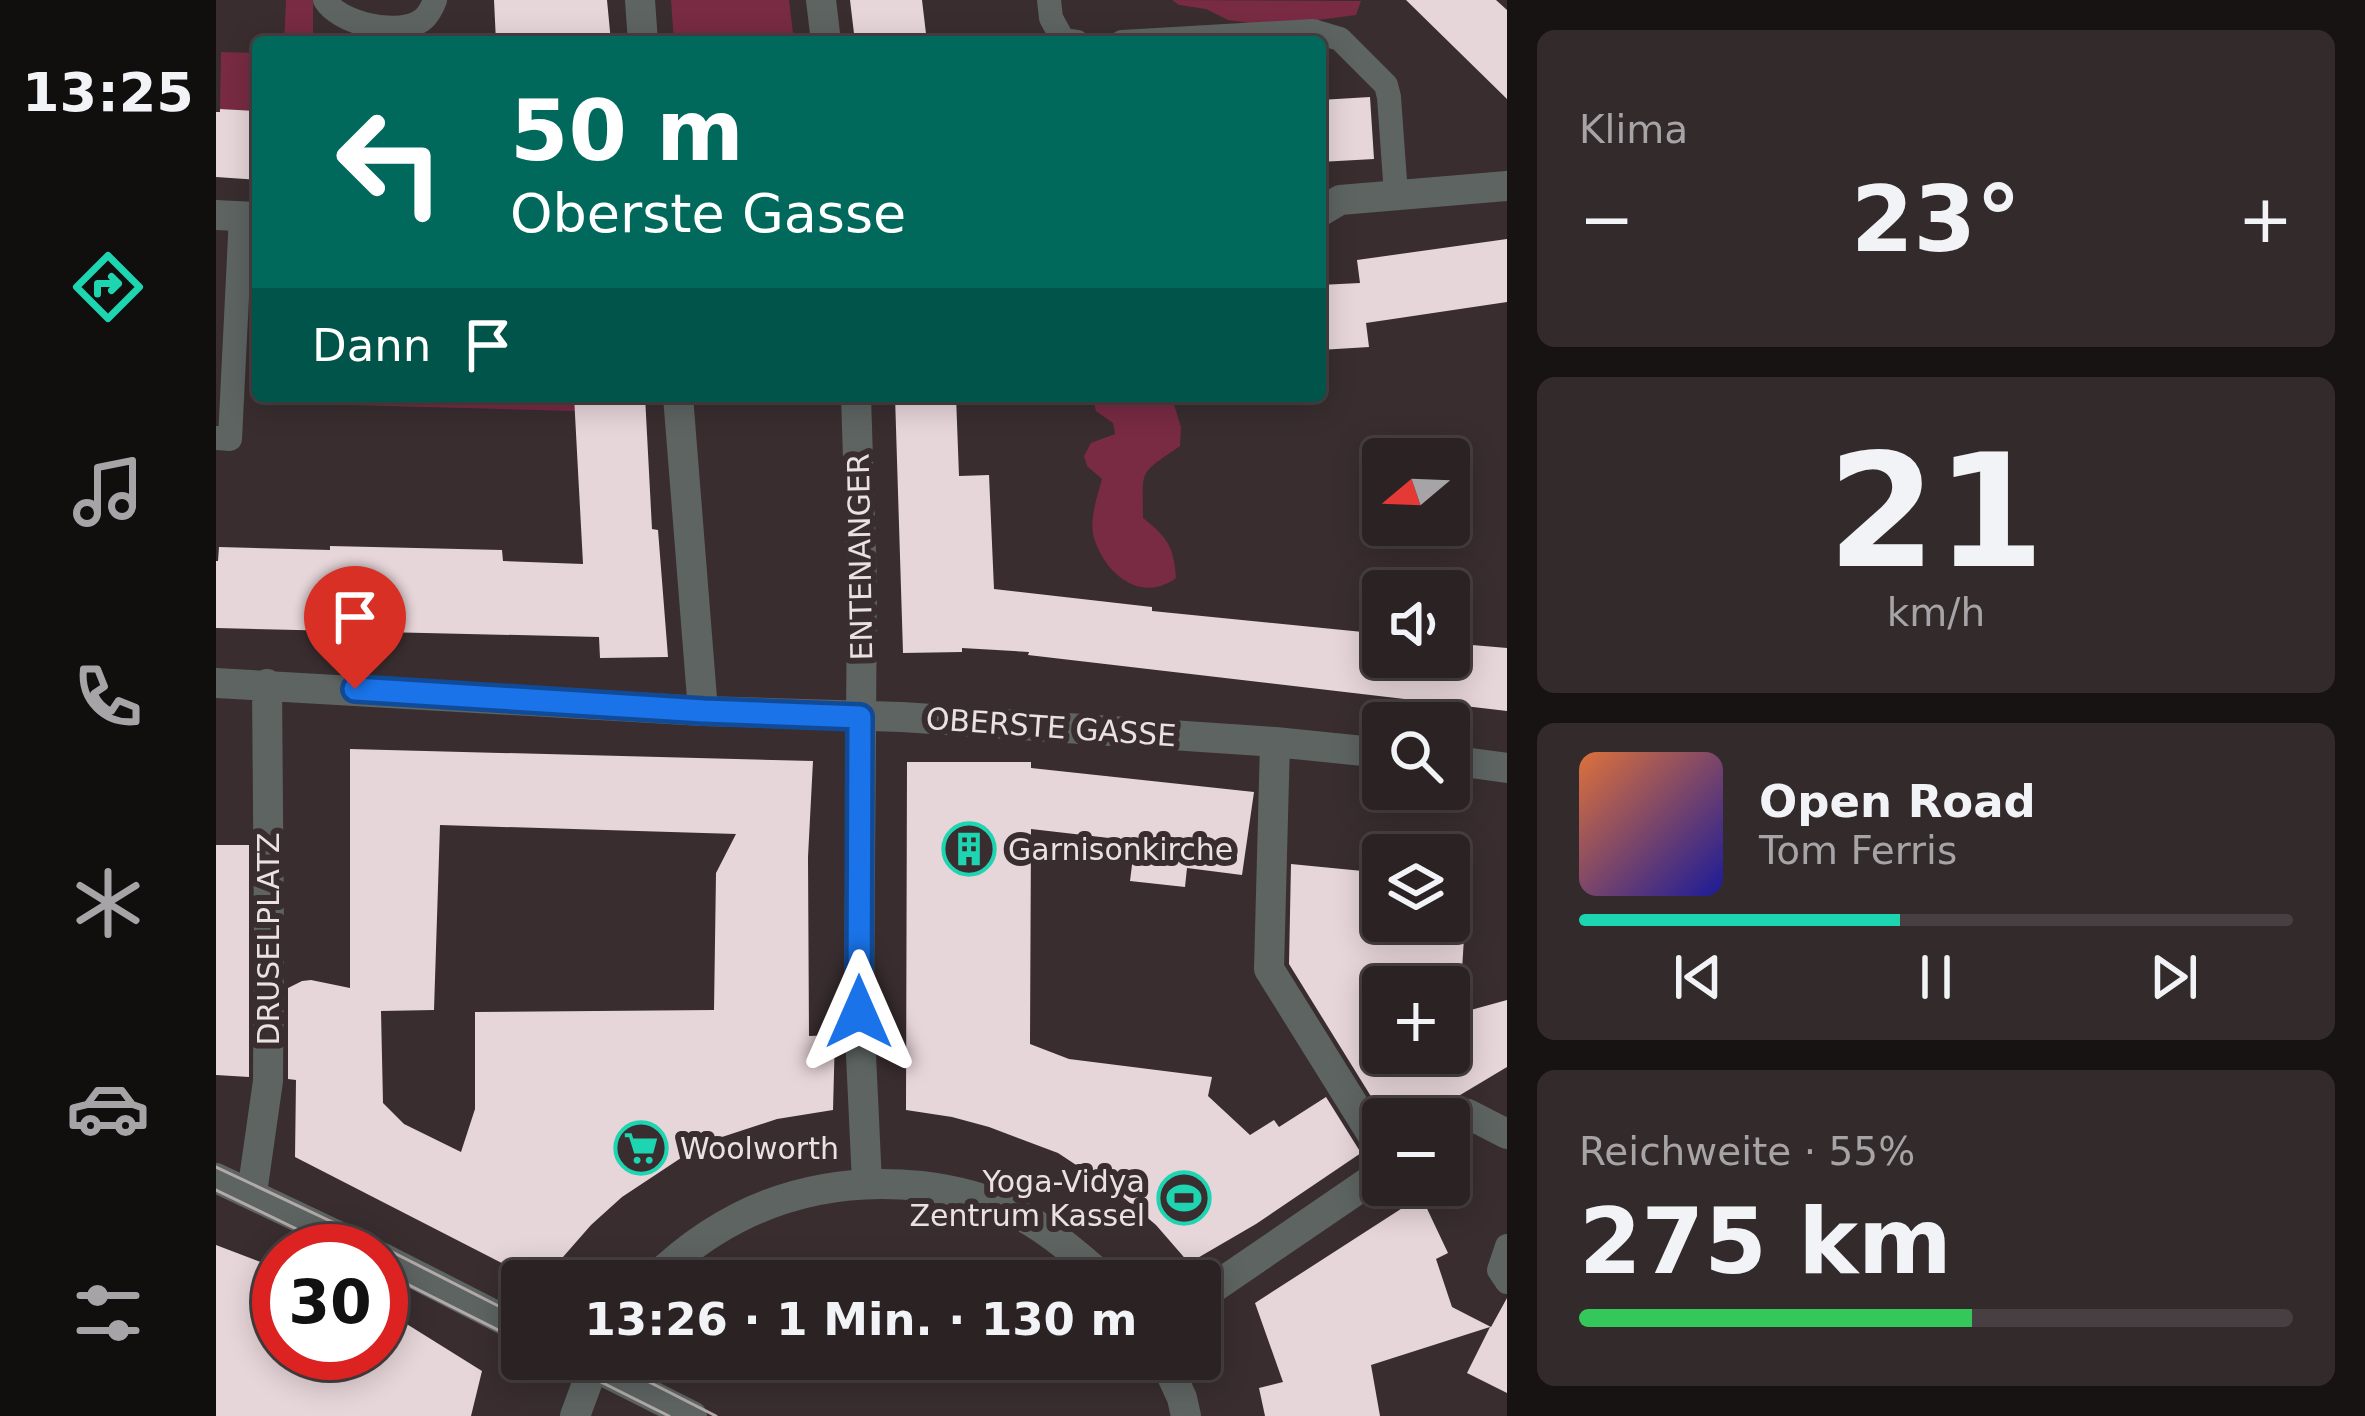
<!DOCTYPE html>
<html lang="de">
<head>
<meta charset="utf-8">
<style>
	:root { --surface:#2b2223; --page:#332a2b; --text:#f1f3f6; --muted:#a6a4a6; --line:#473f41; --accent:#1dd5b1 }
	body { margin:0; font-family:"DejaVu Sans",sans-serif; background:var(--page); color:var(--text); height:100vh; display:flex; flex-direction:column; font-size:45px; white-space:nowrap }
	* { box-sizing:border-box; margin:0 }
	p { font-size:39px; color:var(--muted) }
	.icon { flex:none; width:66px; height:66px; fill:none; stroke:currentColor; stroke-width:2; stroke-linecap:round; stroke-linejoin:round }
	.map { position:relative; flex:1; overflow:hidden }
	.sheet { display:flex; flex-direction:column; gap:30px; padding:30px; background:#181313; width:858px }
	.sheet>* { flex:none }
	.hud { position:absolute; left:36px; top:36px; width:1074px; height:366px; border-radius:12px; box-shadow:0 6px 30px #0003,0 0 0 3px var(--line); background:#00695c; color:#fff; overflow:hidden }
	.needle { width:78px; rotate:251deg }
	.fabs { position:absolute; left:1146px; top:438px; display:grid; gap:24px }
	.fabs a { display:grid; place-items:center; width:108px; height:108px; border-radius:12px; background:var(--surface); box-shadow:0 6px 30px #0003,0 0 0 3px var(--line); font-size:60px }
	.speed { position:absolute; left:36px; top:1224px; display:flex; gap:24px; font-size:60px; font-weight:700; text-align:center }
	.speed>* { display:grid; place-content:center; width:156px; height:156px; border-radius:50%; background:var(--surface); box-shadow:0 6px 30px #0003,0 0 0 3px var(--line); line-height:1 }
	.speed .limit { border:18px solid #d22; background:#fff; color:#111 }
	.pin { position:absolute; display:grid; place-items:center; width:102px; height:102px; color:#fff; margin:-123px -51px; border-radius:50% 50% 50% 0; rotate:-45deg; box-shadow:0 0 12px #0007 }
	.pin .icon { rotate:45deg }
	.me { position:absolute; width:132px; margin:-66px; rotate:0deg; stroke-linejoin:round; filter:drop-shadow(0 0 9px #0008) }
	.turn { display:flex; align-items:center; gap:42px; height:252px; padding:0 60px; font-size:54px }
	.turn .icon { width:156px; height:156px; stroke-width:2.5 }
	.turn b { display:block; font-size:84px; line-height:102px }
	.then { display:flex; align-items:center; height:114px; padding:0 60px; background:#0003; gap:24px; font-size:45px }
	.big { font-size:90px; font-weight:800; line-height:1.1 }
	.sheet .tile { flex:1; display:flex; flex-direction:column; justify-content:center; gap:18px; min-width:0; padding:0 42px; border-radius:18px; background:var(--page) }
	.sheet .dial { align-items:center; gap:0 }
	.dial b { font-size:156px; line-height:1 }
	.song { display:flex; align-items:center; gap:36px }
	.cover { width:144px; height:144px; border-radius:18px; background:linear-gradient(135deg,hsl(20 70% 55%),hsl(240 70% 35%)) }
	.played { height:12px; border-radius:6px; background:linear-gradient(90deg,var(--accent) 45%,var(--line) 45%) }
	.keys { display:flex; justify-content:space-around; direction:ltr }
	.heat { display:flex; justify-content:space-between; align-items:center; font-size:66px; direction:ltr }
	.charge { height:18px; border-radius:9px; background:linear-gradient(90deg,#34c759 55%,var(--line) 0) }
	.trip { position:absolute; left:285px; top:1260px; width:720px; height:120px; border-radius:12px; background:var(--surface); box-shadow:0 6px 30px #0003,0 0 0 3px var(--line); font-weight:800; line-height:120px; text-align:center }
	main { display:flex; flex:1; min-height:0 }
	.tab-bar { display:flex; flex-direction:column; width:216px; justify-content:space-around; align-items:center; background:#110e0e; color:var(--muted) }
	.tab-bar .icon { width:84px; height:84px }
	.tab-bar .active { color:var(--accent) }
	.tab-bar b { font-size:54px; color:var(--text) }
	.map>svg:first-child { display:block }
	.green { fill:#782b43 }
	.building { fill:#e6d5d9; fill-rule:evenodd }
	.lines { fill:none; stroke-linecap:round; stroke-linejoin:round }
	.service { stroke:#5d6462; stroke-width:24 }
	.pedestrian { stroke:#5d6462; stroke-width:30 }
	.minor { stroke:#5d6462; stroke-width:30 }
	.tram { stroke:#b2a9aa; stroke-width:3 }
	.route-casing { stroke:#114b97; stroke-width:30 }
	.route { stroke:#1a73e8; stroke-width:21 }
	.labels { text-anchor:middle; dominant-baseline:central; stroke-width:12; stroke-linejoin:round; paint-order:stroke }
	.street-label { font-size:30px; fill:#e9e1e2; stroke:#392d2f }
	.poi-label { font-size:30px; fill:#e9e1e2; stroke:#392d2f; text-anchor:start }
</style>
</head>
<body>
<main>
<nav class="tab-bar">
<b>13:25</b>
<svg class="icon active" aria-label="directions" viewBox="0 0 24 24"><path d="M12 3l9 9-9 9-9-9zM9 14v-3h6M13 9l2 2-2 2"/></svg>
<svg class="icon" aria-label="music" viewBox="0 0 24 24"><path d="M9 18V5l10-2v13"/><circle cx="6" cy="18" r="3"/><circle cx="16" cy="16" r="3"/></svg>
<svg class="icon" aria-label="phone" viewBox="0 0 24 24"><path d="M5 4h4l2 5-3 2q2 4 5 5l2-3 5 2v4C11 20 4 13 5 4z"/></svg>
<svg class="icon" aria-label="climate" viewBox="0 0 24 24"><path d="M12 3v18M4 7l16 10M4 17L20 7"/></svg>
<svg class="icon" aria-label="car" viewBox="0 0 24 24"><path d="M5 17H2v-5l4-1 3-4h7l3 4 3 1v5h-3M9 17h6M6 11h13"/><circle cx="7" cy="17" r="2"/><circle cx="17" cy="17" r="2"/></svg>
<svg class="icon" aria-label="filters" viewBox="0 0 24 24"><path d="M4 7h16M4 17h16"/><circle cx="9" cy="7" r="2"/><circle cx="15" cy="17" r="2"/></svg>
</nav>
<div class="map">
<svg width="1291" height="1416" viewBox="0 0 1291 1416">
	<rect width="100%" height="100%" fill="#392d2f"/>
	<path class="green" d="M70 0H97V42H68Z
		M455 0H573L578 42H458Z
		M956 0 1145 1 1140 15 1056 26 1012 20 990 9 963 5Z
		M5 52 42 53V111L4 109Z
		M56 396H358L359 411 58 403Z
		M876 396H943L957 401 965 427 964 446C921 476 927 468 927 518 951 537 958 546 960 578 925 604 889 574 878 538 873 520 881 497 886 479L871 466 868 456 875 443 899 434 897 423 880 411Z"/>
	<path class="building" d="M278 0H391L395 42H280Z
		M634 0H706L711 42H639Z
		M1190 0H1280L1291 10V99Z
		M1154 97 1158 159 1104 162V100Z
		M4 109 42 111V180L0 177V112H4Z
		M1291 239V302L1150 323 1153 347 1104 350V285L1144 283 1141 260Z
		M358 396H429L436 529 442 530 452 657 384 658 383 637 0 628V561H2L3 547 114 550V546L286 550 287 561 367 564Z
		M679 396H740L743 476 773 475 778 589 936 607V611L1167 634V657H1233V643L1291 648V711L812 655 813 652 746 648V652L687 653Z
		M134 749 597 761 592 857 593 1036 619 1035 617 1110 561 1119 506 1137 474 1152 406 1197 375 1225 326 1281H321L79 1157 80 1080 72 1079V988L86 981 95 980 134 988ZM224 825 520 834 500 873 498 1010 259 1012V1109L245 1152 188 1124 167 1103 165 1011 218 1010Z
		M691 762H815V768L1038 792 1026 875 971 868 969 887 914 881 919 841 815 829 814 1044 853 1059 996 1077 992 1096 1034 1135 1058 1120 1063 1127 1110 1097 1145 1153 1040 1224 973 1263 940 1225 901 1192 842 1153 773 1127 736 1117 690 1110Z
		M0 845H33V1077L0 1075Z
		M1075 864 1167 873V921H1249L1245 987H1167V1053H1233V1016L1291 1000V1067L1204 1119H1169L1073 964Z
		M1205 1196 1232 1253 1220 1259 1236 1307 1275 1327 1291 1298V1393L1251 1373 1274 1327 1155 1365 1164 1416H1049L1043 1388 1067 1382 1039 1303Z
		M0 1245 63 1269V1353H165V1308L266 1371 255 1416H0Z"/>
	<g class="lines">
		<path class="service" d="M109 0C123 23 176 35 201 23 211 19 216 8 219 0
			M833 0 835 18 847 40 861 42
			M906 42 1097 31 1124 39 1170 85 1173 97 1180 195
			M0 438 14 439 25 216
			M1291 1246 1283 1270 1291 1282"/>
		<path class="pedestrian" d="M643 1012 651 1183
			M0 1178 154 1251
			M36 1193 52 1081 53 934
			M165 1257 306 1329
			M436 1281C511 1207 600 1175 705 1186 739 1190 772 1198 802 1214 834 1231 864 1257 891 1281
			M363 1359 476 1416
			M948 1359 966 1398 970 1416
			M359 1416 380 1359"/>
		<path class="minor" d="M424 0 427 42
			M605 0 610 42
			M1104 212 1124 200 1291 186
			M0 215 42 217
			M462 396 487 711
			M640 396 646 584 643 1012
			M0 683 487 711 686 717 1059 742 1167 753
			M51 684 53 934
			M1059 742 1053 969 1167 1152
			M1233 760 1291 768
			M1233 1127 1252 1114 1291 1134
			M984 1297 1167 1172"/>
		<path class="tram" d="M0 1167 129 1228 306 1318
			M0 1190 126 1251
			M165 1271 306 1342
			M339 1359 453 1416
			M388 1359 500 1416"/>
	</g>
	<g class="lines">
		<g class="route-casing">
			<path id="route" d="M139 689 488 711 644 717 643 1012"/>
		</g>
		<use href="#route" class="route"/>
	</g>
	<defs>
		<g id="building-ring" transform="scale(2.7)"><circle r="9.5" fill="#392d2f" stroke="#1dd5b1" stroke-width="1.5"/><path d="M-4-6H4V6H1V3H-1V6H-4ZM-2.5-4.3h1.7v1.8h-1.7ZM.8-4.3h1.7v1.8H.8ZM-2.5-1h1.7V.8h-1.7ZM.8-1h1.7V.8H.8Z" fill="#1dd5b1"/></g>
		<g id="supermarket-ring" transform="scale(2.7)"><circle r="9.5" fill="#392d2f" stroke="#1dd5b1" stroke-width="1.5"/><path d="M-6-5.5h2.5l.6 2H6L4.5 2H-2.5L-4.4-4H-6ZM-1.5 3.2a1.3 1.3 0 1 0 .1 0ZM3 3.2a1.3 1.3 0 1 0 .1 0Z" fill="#1dd5b1"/></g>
		<g id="stadium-ring" transform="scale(2.7)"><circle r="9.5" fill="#392d2f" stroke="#1dd5b1" stroke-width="1.5"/><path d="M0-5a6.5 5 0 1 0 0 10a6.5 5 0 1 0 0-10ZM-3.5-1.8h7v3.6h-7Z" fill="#1dd5b1"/></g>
	</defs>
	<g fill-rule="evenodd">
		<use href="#building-ring" x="753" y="849"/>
		<use href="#supermarket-ring" x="425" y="1148"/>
		<use href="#stadium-ring" x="968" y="1198"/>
	</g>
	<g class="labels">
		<g class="street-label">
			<text transform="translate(644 557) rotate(-91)">ENTENANGER</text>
			<text transform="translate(835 727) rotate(4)">OBERSTE GASSE</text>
			<text transform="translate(52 939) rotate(-90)">DRUSELPLATZ</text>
		</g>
		<g class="poi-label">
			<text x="792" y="849">Garnisonkirche</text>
			<text x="464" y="1148">Woolworth</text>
			<text x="929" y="1181" text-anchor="end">Yoga-Vidya<tspan x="929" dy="34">Zentrum Kassel</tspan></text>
		</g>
	</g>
</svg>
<div class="fabs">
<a><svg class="needle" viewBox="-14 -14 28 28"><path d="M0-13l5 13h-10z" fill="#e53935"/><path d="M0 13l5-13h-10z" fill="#a6a4a6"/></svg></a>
<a><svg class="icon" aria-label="sound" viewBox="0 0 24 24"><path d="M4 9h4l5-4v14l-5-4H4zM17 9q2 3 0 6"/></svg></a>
<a><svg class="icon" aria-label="search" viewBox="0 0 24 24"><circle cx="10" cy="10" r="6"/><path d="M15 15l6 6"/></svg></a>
<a><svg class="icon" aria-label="layers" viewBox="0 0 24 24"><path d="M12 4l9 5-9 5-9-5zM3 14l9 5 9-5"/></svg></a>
<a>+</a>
<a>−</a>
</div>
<div class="speed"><div class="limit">30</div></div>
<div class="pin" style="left:139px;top:689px;background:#d93025"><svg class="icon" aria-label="arrive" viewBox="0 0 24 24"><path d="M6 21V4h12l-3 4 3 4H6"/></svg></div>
<svg class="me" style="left:643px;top:1012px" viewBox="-20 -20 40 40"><path d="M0-17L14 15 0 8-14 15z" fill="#1a73e8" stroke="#fff" stroke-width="4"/></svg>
<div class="trip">13:26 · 1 Min. · 130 m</div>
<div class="hud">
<div class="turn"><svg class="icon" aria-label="left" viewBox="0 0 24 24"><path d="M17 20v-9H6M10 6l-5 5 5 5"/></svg><div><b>50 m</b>Oberste Gasse</div></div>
<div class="then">Dann<svg class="icon" aria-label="arrive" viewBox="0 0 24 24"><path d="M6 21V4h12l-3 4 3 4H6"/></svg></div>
</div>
</div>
<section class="sheet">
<div class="tile"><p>Klima</p>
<div class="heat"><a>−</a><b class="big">23°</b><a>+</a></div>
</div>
<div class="tile dial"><b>21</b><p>km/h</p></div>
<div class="tile">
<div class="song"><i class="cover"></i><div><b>Open Road</b><p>Tom Ferris</p></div></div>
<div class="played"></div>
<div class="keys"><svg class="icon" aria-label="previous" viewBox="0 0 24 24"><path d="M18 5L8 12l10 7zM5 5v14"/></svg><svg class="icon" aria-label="pause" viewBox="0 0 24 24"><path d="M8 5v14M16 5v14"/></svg><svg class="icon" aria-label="next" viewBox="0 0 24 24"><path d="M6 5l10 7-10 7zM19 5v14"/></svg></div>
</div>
<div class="tile"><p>Reichweite · 55%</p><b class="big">275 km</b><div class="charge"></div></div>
</section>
</main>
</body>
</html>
